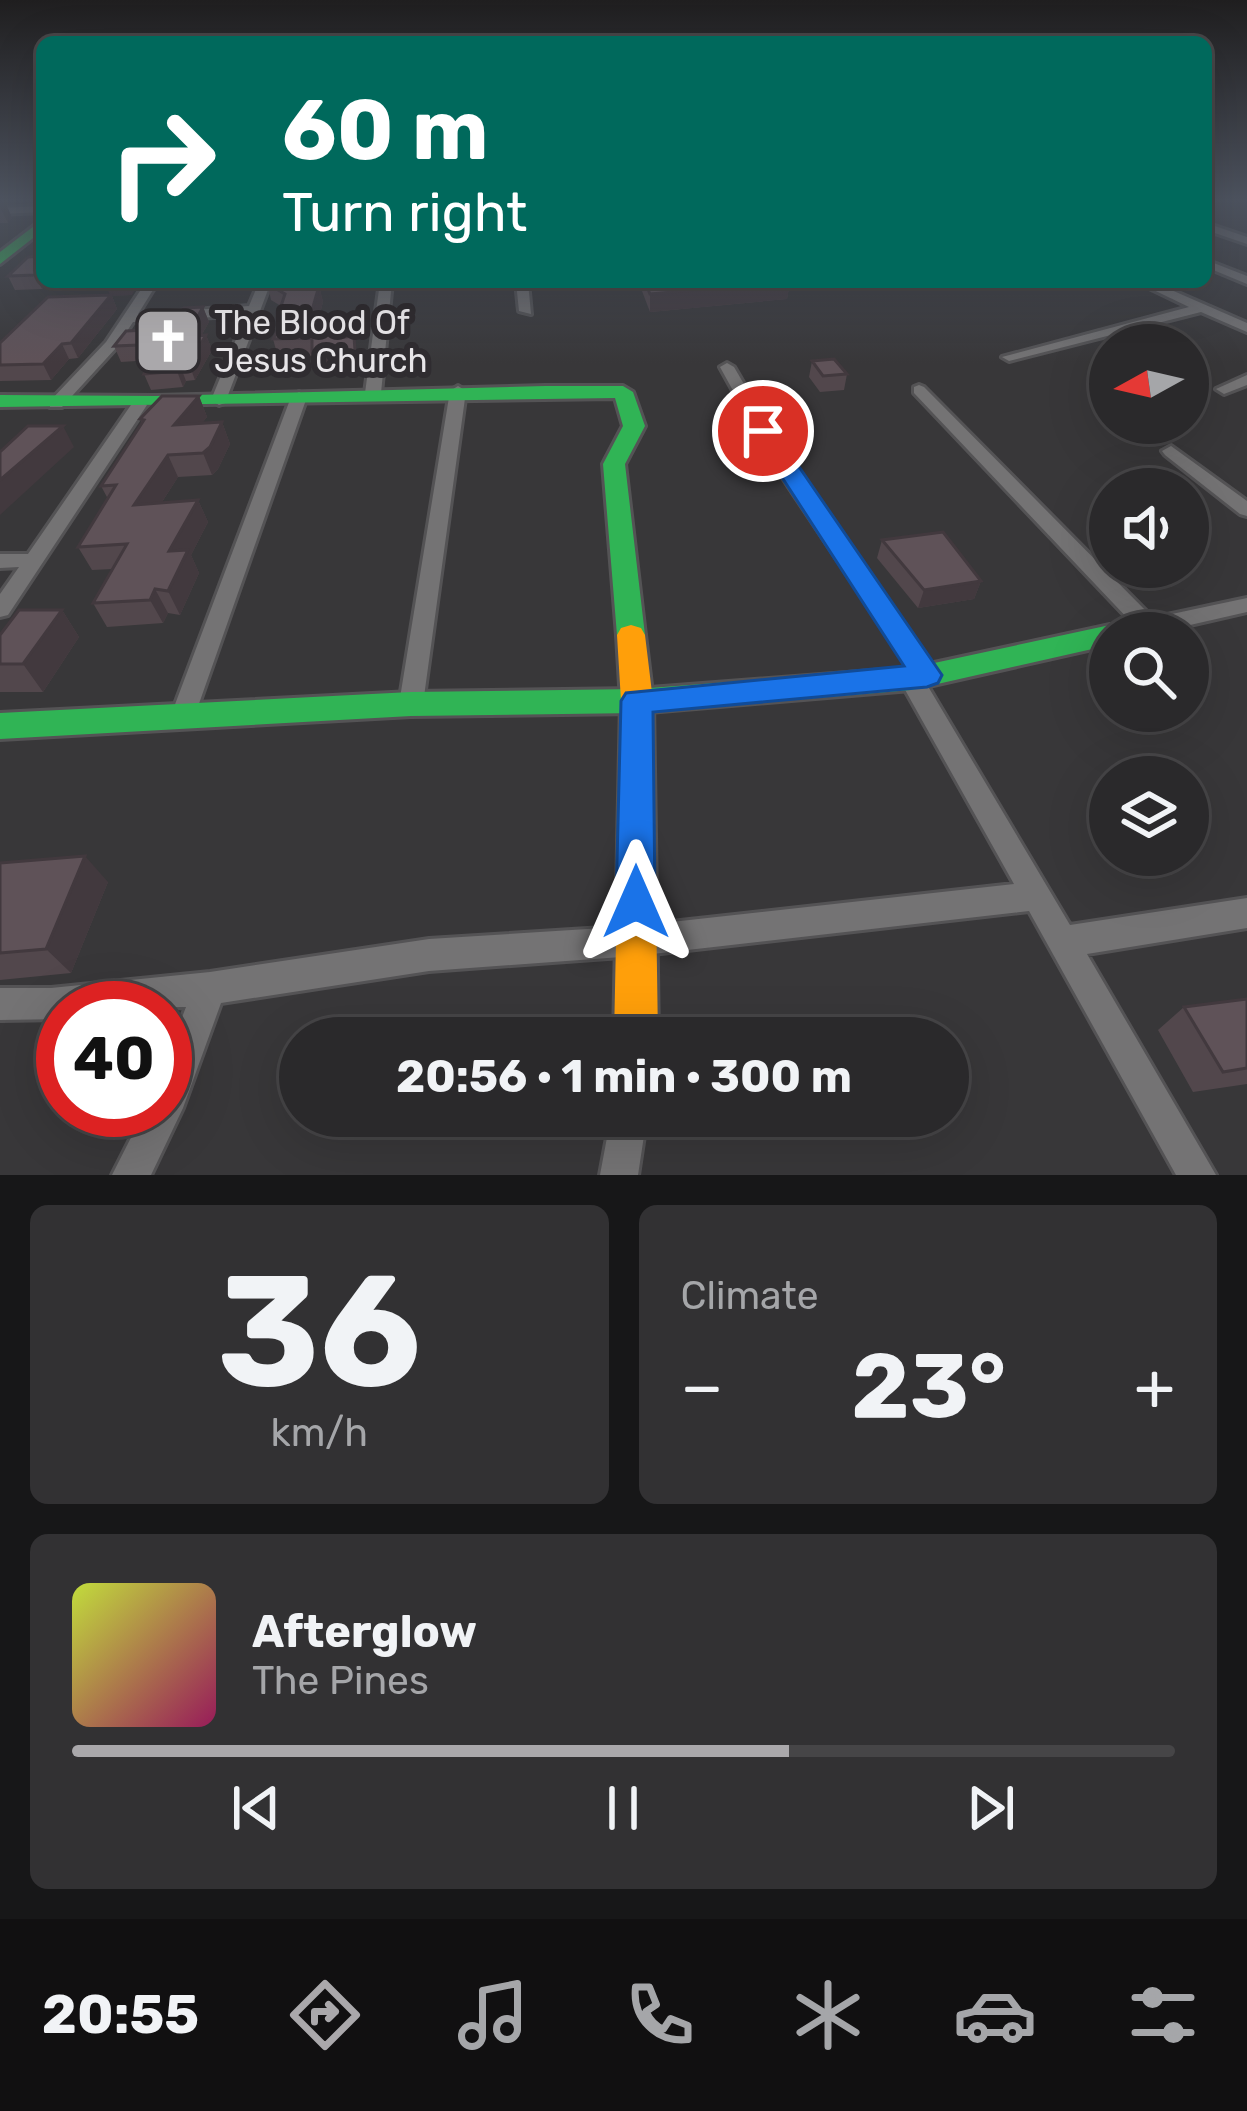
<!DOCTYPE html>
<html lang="en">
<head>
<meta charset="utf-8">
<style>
	:root { --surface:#2a292b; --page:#323133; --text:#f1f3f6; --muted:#a5a6a9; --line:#464547; --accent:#aaa8ab }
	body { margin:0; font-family:Rubik,sans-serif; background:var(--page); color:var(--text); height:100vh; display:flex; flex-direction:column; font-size:45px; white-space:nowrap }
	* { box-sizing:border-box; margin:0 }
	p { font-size:39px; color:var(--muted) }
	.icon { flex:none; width:66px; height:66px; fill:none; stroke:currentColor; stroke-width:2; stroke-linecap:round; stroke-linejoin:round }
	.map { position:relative; height:1175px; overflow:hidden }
	.panel { display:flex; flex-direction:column; gap:30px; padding:30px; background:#171718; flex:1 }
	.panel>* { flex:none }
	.top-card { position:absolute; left:36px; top:36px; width:1176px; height:252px; border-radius:18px; box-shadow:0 12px 48px #0002,0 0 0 3px var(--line); background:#00695c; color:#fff; overflow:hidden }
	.needle { width:78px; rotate:262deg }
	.fabs { position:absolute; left:1089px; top:324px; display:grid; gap:24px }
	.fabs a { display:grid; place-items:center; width:120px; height:120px; border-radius:50%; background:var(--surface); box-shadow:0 12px 48px #0002,0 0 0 3px var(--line); font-size:60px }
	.speed { position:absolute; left:36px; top:981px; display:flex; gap:24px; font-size:60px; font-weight:700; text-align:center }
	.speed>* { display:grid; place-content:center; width:156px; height:156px; border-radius:50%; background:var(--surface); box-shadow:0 12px 48px #0002,0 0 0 3px var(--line); line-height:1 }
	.speed .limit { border:18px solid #d22; background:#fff; color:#111 }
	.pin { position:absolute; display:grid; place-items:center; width:102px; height:102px; color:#fff; margin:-51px; border:6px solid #fff; border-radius:50%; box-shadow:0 3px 12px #0007 }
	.me { position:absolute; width:132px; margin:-66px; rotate:0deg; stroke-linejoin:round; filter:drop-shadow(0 0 9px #0008) }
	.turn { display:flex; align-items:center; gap:42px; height:252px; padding:0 48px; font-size:54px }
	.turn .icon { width:156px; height:156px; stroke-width:2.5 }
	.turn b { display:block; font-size:84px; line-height:102px }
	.big { font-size:90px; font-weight:700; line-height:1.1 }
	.panel .card { flex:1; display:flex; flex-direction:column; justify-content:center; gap:18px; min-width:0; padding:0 42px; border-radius:18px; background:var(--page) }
	.panel .dial { align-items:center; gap:0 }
	.dial b { font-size:156px; line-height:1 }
	.song { display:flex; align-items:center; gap:36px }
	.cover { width:144px; height:144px; border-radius:18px; background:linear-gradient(135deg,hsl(70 70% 55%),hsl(330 70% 35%)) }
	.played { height:12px; border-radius:6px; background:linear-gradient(90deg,var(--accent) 65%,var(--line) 65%) }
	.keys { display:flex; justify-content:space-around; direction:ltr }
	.heat { display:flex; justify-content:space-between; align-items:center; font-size:66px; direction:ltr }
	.panel .tiles { flex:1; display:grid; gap:30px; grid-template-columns:1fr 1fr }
	.card:last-child { grid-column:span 2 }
	.trip { position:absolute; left:279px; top:1017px; width:690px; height:120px; border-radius:60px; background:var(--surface); box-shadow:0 12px 48px #0002,0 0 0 3px var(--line); font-weight:700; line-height:120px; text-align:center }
	.menu { display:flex; height:192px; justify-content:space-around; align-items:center; background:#111011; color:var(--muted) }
	.menu .icon { width:84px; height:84px }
	.menu .on { color:var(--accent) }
	.menu b { font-size:54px; color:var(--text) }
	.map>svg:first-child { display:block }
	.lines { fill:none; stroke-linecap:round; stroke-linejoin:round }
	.street-casing { stroke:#545355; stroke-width:6 }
	.fast-casing { stroke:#545355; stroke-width:6 }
	.slow-casing { stroke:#545355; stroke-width:6 }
	.street { fill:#747374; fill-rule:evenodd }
	.fast { fill:#30b455; fill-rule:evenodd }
	.slow { fill:#ff9f0a; fill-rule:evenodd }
	.wall { fill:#52474c }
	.shaded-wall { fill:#42393e }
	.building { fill:#5f5258; stroke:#42393e; stroke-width:3 }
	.route { fill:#1a73e8; stroke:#114b97; stroke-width:3 }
	.labels { text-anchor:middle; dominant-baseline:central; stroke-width:12; stroke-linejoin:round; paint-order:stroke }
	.far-poi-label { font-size:33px; fill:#e7e5e8; stroke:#2f2c30; text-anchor:start }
</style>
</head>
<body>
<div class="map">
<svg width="1247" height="1175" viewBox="0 0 1247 1175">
	<rect width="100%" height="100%" fill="#383739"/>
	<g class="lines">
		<g class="street-casing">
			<path id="street" d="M42 206V212L0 214V208Z
				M1206 223 1247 237V244L1206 230Z
				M1206 260 1247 276V284L1206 267Z
				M146 282H158L138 314 249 306 259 282H271L225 403 219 405 211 400 246 315 133 322 116 348 62 407H50V401L106 342Z
				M380 282H392L381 393 373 398 365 393Z
				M516 282H528L531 314 519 311Z
				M1137 282H1153L1247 323V332L1201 312 1009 361 1002 357 1189 307Z
				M727 363 734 367 790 463 935 669 939 675 935 681 926 683 1070 925 1247 898V928L1087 954 1216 1175H1176L1029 911 635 956 429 971 221 1003 183 1108 151 1175H112L145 1110H165V1062L186 1007 63 1008V1019L0 1020V988H51L210 972 429 939 635 926 1014 884 899 679 903 673 911 670 773 463 720 367Z
				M1247 375V385L1224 394 1216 389Z
				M919 385 924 387 1153 618 1247 598V612L1155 633 1110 635 1112 627 1132 623 914 393V387Z
				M458 386 466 391 423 704 420 711 411 713 402 711 399 704 450 391Z
				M299 392 307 397 195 715 192 722 183 725 174 722 171 715 291 397Z
				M139 400 147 405 8 615 0 617V594L19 567 0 568V554H28L133 402Z
				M1171 446 1247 501V516L1240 514 1165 455 1162 451Z
				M611 1116H647L638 1175H600Z"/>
		</g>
		<g class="fast-casing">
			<path id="fast" d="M42 220V231L0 264V252Z
				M545 386H623L633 392 645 426 625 464 645 635 641 642H621L617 635 603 464 623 426 615 398 0 407V395L156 396Z
				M1110 625 1123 633H1110V645L911 690 637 713 411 716 0 739V713L411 692 637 689 911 668Z"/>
		</g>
		<g class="slow-casing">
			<path id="slow" d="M631 625 641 628 645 635 653 701 658 1038H614L621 701 617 635 621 628Z"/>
		</g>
		<use href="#street" class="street"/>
		<use href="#fast" class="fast"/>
		<use href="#slow" class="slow"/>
	</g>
	<path class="wall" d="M0 199H31L28 202 6 204 12 218 8 223H0Z
		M28 257 42 282H48L42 289 15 290 8 276Z
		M267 282H309L310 286H319L323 302 318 321 342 337 358 353 359 369 336 372 335 367 317 370 313 356 278 357 273 339 283 322 280 309 281 306 271 300Z
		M395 282H418V286L396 287Z
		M642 282H790L787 299 650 312 642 291Z
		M132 295 112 296 117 309 78 358 69 359 51 380 0 381V343L48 297Z
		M203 307 209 322 201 336 206 335 212 350 195 380 186 381 183 387 151 390 144 374 152 360 121 362 114 346 171 329Z
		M812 361 847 374 844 390 820 392 809 377Z
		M199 396 207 417 202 423 222 422 230 444 218 469 212 475 178 477 162 502 198 500 208 522 191 555 199 573 180 615 168 613 163 623 107 627 93 603 113 569 92 570 78 547 108 499 101 486 142 423 140 419Z
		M882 540 981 581 974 599 918 608 877 558Z
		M62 610 79 637 43 692H0V635Z
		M0 863 108 882 71 973 0 980Z
		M1247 999V1084L1193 1092 1158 1030 1184 1007Z"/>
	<path class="shaded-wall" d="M0 199H31L28 202 6 204 12 218 8 223 0 207Z
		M42 268V282H48L42 289 35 275Z
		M139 282 132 295 112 296 117 309 78 358 71 343 110 295 105 284Z
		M299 282H309L311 287H295Z
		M790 282 787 299 650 312V294Z
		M319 286 323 302 313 339 309 321Z
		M203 307 209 322 201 336 206 335 212 350 195 380 189 364 190 331Z
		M338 321 342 338 354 336 359 369 336 372 335 367 317 370 312 352Z
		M62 344 69 359 51 380 43 364Z
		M180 365 186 381 183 387 177 371Z
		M199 396 207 417 184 446 174 425Z
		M222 422 230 444 218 469 212 475 203 453Z
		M63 426 74 447 0 515V480Z
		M168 455 178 477 146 527 134 505Z
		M198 500 208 522 191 555 199 573 180 615 168 591 169 551Z
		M981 581 974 599 918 608 924 590Z
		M155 589 168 613 163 623 150 600Z
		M62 610 79 637 43 692 23 664Z
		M85 856 108 882 71 973 46 949Z"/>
	<path class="building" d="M42 256V268L35 275 8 276 28 257Z
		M267 282H299L295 287 319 286 309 321H338L336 338 354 336 355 351 332 354V349L312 352V338L273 339 291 308 280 309 285 294 266 283Z
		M645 282H788L650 294Z
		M111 295 71 343 62 344 43 364 0 365V343L48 297Z
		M203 307 190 331 199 330 195 336 206 335 189 364 180 365 177 371 144 374 161 344 114 346 126 331 171 329 184 308Z
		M834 359 847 374 823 376 812 361Z
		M162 396H199L174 425 222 422 210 447 203 453 168 455 134 505 198 500 169 551 188 550 168 591 155 589 150 600 93 603 127 544 78 547 116 485 101 486 144 420 140 419Z
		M28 426H63L0 480V452Z
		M943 532 981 581 924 590 882 540Z
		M19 610H62L23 664H0V635Z
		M85 856 46 949 0 953V863Z
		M1247 999V1068L1223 1072 1184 1007Z"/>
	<linearGradient id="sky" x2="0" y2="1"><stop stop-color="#1f1e1f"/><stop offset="0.55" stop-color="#4d535f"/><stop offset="1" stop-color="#4d535f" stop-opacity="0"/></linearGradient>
	<rect width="1247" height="363" fill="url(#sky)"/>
	<path class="route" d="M763 424 771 426 942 675 938 683 927 687 653 712 655 902 650 915 636 920 622 915 616 902 621 701 626 693 904 666 752 431Z"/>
	<defs>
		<g id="church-square" transform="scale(3.45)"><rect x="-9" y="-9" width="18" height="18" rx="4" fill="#aaa8ab" stroke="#2f2c30"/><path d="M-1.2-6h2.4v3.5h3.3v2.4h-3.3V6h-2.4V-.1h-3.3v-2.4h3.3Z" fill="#fff"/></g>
	</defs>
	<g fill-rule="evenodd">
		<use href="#church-square" x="168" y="341"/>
	</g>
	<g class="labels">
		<g class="far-poi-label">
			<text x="214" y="322">The Blood Of<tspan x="214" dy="38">Jesus Church</tspan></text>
		</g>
	</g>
</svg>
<div class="fabs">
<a><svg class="needle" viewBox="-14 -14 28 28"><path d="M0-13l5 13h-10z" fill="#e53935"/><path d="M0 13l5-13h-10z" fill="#a5a6a9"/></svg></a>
<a><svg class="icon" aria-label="sound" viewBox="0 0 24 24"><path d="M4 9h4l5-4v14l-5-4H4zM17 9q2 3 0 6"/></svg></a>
<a><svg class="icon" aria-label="search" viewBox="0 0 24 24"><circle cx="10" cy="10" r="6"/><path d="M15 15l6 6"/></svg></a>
<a><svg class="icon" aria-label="layers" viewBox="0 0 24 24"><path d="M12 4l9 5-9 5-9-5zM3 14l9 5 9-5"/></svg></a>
</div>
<div class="speed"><div class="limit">40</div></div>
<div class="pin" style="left:763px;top:431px;background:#d93025"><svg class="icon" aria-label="arrive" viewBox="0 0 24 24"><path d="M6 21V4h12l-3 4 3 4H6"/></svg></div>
<svg class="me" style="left:636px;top:902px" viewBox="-20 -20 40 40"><path d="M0-17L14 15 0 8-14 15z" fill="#1a73e8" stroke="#fff" stroke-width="4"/></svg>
<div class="trip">20:56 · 1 min · 300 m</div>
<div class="top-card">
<div class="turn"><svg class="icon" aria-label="right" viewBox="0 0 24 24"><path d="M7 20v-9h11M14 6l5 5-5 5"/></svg><div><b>60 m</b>Turn right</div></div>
</div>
</div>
<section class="panel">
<div class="tiles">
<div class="card dial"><b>36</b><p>km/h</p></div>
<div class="card"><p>Climate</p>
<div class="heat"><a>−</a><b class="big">23°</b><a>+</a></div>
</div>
<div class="card">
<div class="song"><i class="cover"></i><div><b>Afterglow</b><p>The Pines</p></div></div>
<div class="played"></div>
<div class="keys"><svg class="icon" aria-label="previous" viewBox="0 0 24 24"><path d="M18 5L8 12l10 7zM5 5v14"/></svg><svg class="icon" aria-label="pause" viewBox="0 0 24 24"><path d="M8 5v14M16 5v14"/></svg><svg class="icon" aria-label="next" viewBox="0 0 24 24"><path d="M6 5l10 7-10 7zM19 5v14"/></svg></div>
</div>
</div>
</section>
<nav class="menu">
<b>20:55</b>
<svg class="icon on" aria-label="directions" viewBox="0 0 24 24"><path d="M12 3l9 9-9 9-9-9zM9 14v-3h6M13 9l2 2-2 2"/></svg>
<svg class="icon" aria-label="music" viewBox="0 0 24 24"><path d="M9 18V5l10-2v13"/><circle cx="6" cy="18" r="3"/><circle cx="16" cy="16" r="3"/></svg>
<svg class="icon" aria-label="phone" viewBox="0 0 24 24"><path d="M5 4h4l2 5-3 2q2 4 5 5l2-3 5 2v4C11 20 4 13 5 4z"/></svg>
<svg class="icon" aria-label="climate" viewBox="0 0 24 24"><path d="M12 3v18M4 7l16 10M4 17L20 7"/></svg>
<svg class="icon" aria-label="car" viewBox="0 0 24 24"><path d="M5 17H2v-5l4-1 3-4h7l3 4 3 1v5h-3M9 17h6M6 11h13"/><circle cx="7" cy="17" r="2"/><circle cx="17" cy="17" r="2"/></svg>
<svg class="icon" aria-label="filters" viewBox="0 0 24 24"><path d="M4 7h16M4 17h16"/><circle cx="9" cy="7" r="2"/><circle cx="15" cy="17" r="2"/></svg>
</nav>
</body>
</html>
